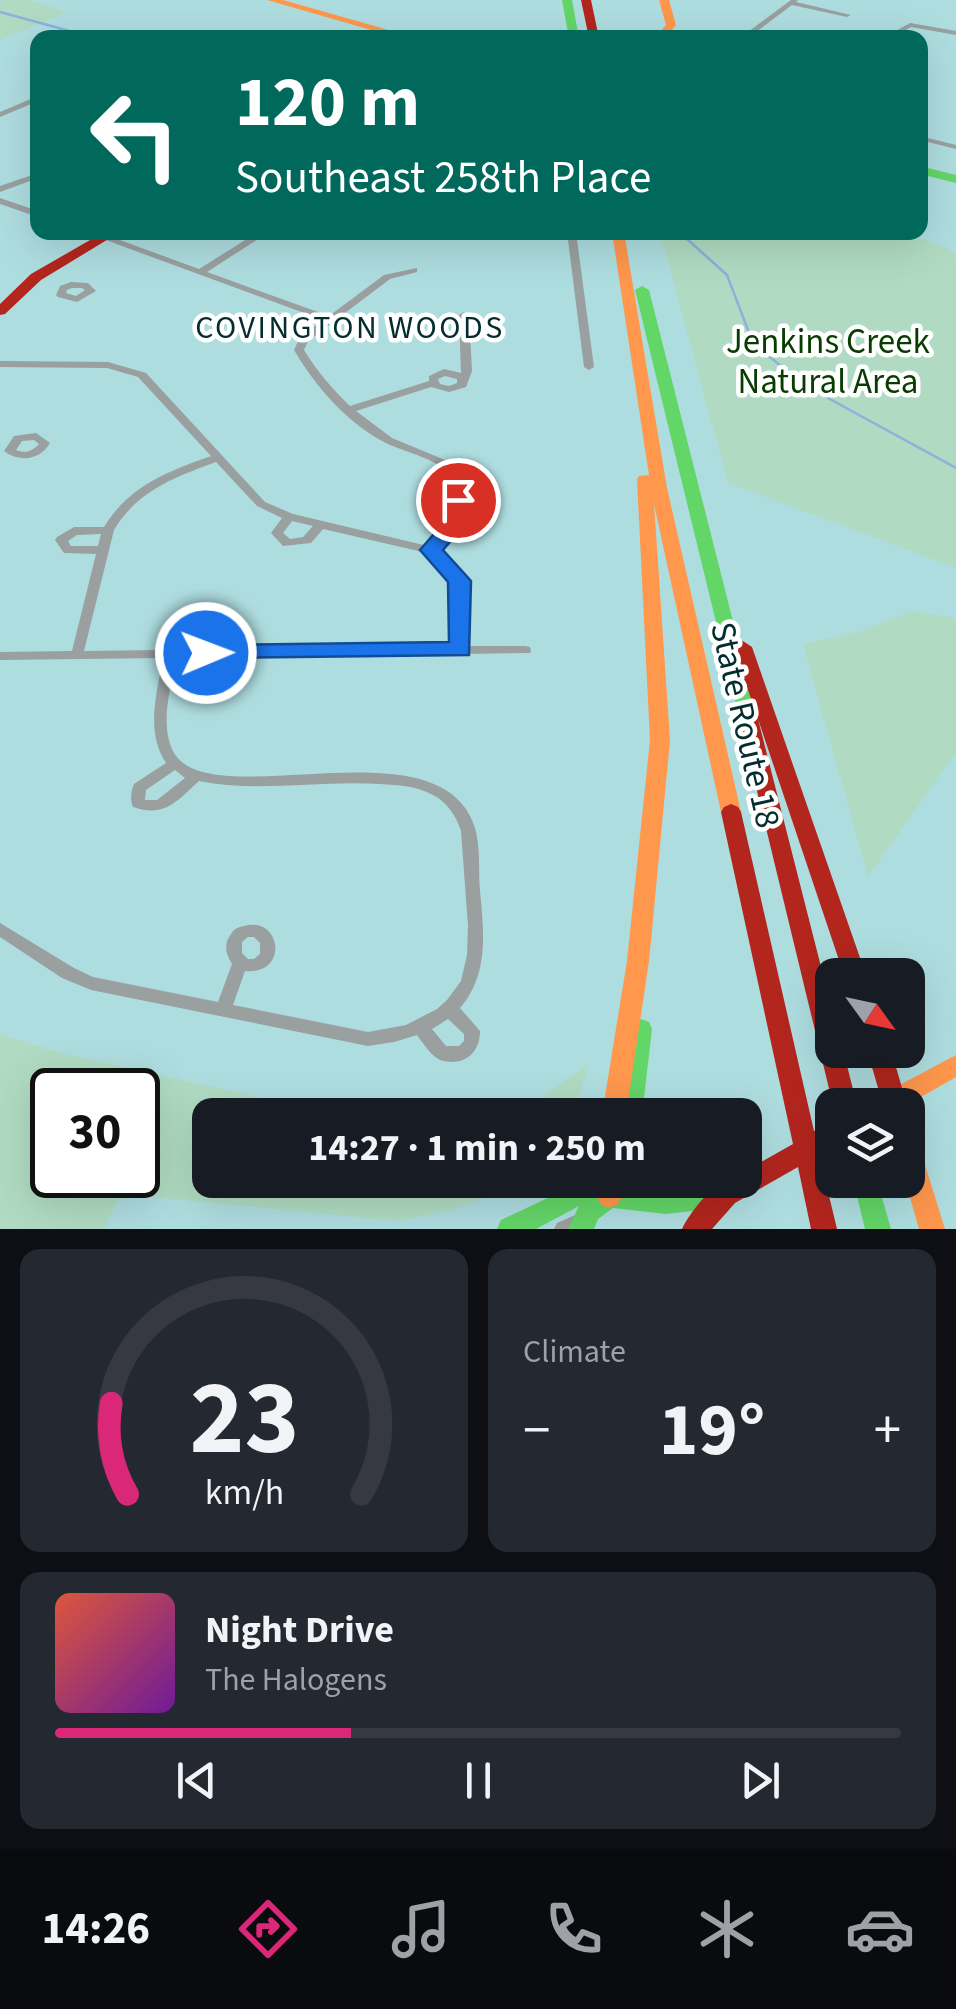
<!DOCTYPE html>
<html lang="en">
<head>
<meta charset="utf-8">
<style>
	:root { --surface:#171b24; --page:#242831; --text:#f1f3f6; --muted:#9ea1a6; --line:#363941; --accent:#db2777 }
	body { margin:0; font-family:"Source Sans 3",sans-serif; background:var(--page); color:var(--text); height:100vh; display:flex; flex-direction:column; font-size:38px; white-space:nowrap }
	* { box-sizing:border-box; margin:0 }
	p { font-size:32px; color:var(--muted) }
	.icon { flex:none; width:55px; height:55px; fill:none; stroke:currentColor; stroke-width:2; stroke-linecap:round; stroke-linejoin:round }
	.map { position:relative; height:1229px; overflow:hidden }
	.panel { display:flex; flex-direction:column; gap:20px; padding:20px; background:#0d0f14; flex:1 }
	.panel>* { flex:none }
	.hud { position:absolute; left:30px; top:30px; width:898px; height:210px; border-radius:20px; box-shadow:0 10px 40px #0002; background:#00695c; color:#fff; overflow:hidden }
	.needle { width:65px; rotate:123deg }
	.fabs { position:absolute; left:815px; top:958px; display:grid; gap:20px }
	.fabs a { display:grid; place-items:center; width:110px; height:110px; border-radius:20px; background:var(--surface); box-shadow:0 10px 40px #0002; font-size:50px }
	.speed { position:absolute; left:30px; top:1068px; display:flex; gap:20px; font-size:50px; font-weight:700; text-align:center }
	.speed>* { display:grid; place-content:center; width:130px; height:130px; border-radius:50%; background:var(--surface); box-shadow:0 10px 40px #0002; line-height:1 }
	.speed .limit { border:5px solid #111; border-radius:15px; background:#fff; color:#111 }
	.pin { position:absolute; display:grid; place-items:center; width:85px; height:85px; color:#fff; margin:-42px; border:5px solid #fff; border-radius:50%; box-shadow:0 2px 10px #0007 }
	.me { position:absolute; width:110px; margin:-55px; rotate:89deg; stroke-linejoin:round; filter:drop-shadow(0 0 8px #0008) }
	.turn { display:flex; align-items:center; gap:35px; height:210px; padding:0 40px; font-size:45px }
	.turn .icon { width:130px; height:130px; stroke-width:2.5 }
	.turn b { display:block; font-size:70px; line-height:85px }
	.big { font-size:75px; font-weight:700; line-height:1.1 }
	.panel .card { flex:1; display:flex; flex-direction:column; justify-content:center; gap:15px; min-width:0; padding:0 35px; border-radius:20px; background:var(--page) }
	.panel .dial { align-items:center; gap:0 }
	.dial svg { height:260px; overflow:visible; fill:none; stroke:var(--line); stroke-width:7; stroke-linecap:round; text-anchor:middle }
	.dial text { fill:var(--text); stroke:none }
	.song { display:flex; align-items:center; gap:30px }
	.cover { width:120px; height:120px; border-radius:15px; background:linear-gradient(135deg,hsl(10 70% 55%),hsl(280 70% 35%)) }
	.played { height:10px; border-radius:5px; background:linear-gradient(90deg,var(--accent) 35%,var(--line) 35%) }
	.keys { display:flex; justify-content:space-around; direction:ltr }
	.heat { display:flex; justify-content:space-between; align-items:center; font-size:55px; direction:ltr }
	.panel .tiles { flex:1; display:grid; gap:20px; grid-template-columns:1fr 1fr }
	.card:last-child { grid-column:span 2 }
	.trip { position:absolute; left:192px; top:1098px; width:570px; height:100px; border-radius:20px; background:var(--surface); box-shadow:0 10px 40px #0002; font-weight:700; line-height:100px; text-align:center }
	.dock { display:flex; height:160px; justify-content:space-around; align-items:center; background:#090b0e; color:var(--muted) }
	.dock .icon { width:70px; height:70px }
	.dock .on { color:var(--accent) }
	.dock b { font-size:45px; color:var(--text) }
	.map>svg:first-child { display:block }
	.green { fill:#b0dbc2; fill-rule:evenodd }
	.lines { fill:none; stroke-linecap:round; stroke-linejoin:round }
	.stream { stroke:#8bb2dc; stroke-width:2.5 }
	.street { fill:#9a9f9f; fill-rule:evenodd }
	.fast { fill:#63d668; fill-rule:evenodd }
	.slow { fill:#ff974d; fill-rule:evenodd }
	.jam { fill:#b3261e; fill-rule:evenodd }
	.route { fill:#1a73e8; stroke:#114b97; stroke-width:2.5 }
	.labels { text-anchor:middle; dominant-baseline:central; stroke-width:9; stroke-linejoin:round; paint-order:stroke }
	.far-neighbourhood-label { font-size:32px; letter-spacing:2.5px; fill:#042d2f; stroke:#fff }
	.park-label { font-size:35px; fill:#083c01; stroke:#fff }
	.street-label { font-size:35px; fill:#042d2f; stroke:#fff }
</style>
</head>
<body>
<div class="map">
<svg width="956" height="1229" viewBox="0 0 956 1229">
	<rect width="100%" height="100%" fill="#aedde0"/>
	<path class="green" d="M0 0H29L67 12 0 40Z
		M660 233H907L956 252V568L728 483Z
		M912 611 956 618V752L868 877 803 644 862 631Z
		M0 1034 61 1053 340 1115H210V1180H525L512 1190 447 1211 399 1221 120 1194 104 1229H0ZM52 1090H138V1175H52Z
		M589 1063 574 1115H518Z"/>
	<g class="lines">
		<path class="stream" d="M0 12 95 38
			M686 238 727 275 753 343 804 385 956 468"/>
		<path class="street" d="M791 0H798L796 2 851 15 847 17 792 5 748 38H740Z
			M910 23 956 31V35L911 27 892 38H883Z
			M38 96V101L0 117V112Z
			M920 136 956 145V149L920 140Z
			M38 173V178L0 192V186Z
			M0 198 38 211V217L0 204Z
			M84 232H98L199 269 258 232H269L207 272 329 316 384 275 417 268V272L390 279 308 341 304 350C317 371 332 389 350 406L429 381V376L444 369 461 373 459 315 464 312 469 315 472 371 466 387 449 392 431 387 356 411 392 438 445 460 462 478 464 520 438 550 460 569 466 581 467 646H525L530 647 531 650 530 653 176 658C171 687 160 722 172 749 202 818 423 724 470 816 482 838 478 867 480 891 484 933 489 974 460 1008L480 1031C480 1054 463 1067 440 1060 431 1056 423 1043 417 1035L394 1042 368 1046 91 990 62 978 0 937V923L74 968 93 977 218 1002 232 964C226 954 223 945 231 934 234 929 238 927 244 926 281 915 290 975 245 971L233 1005 368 1032 406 1025 437 1009 447 1000 461 981 467 955 468 926 461 831C457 817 446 801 433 795 417 786 398 785 380 784 319 780 259 793 199 781 177 801 165 818 133 807 130 801 131 790 134 784L166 763C145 731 157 693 163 658L0 660V652L72 651 96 554 64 553 55 540 57 537 74 527H104C130 485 167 472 211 456L138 377 107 368 0 367V361L108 362 146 373 265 502 293 514 428 546 452 519C452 510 455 489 452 480 446 460 403 452 386 443 348 424 315 386 294 350L300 337 323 320ZM445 376 457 379V383L449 386 440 384 438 379ZM216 462 257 506 282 518 271 533 283 546 311 543 323 529 427 553 451 574 454 581 455 646 84 651 114 530C137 491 175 477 216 462ZM292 521 313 526 303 537 290 539 283 533ZM101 534 98 546H71L68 541 77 535ZM175 770 185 778 157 800H145L146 790ZM248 937H254L260 943V954L254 959H248L242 953V942ZM448 1019 464 1034V1041L459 1046H446L432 1029Z
			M279 232H293L297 235 292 238Z
			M567 232H576L594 367 589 370 584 367Z
			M71 282 88 283 96 291 77 302 58 297 56 295 60 286ZM72 288H82L85 290 76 296 66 293 67 290Z
			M36 433 50 443C40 460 20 463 4 451L14 436ZM34 440 39 444C33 451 25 454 16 450L22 441Z
			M582 1212 588 1215 591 1221 588 1227 584 1229H554L557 1223Z"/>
		<path class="fast" d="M562 0H572L579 38H569Z
			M920 166 956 175V183L920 174Z
			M642 286 649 290 755 708 753 713H739L737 708 635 290Z
			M641 1019 649 1022 652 1029 642 1115H618L630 1029 633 1022Z
			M571 1180H600L587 1197 609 1184 666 1190 726 1183 735 1187 738 1195 735 1203 726 1207 666 1214 613 1208 598 1219 594 1229H568L579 1206 536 1229H497L501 1220 556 1194Z
			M853 1180H877L891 1229H865Z"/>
		<path class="slow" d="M267 0H283L417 38H399Z
			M659 0H669L676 25 665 38H654L666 25Z
			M612 232H624L667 488 741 812 738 817 731 820 724 817 721 812 654 504 670 740 649 961 626 1115H602L627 961 650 740 637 479 639 476 649 475Z
			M956 1055V1077L907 1105H873L877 1097Z
			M908 1138 917 1141 920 1149 945 1229H919L905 1180H908Z
			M606 1180H632L618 1204 609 1208 600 1204 597 1196Z"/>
		<path class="jam" d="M581 0H591L599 38H589Z
			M104 232H120L41 280 5 314 0 315V304L31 274Z
			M743 641 752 647 866 975H844L758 719 832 1010V1050H843L857 1105H833L737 708 739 703 746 701 753 705 734 647Z
			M731 804 738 807 741 812 814 1131 832 1123V1146L819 1154 837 1229H811L798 1167 735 1203 712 1229H682C689 1214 711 1185 728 1180 730 1180 743 1180 745 1180V1171L793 1144 721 812 724 807Z
			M867 1050H891L907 1105H883Z"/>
	</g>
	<path class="route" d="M458 493 468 500 469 520 443 550 471 581 469 655 198 658V647L206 645 449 642 448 582 420 550 447 519 448 500Z"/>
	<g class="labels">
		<g class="far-neighbourhood-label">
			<text x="350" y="328">COVINGTON WOODS</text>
		</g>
		<g class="park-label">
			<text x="828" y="342">Jenkins Creek<tspan x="828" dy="40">Natural Area</tspan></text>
		</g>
		<g class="street-label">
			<text transform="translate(745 725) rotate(77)">State Route 18</text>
		</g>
	</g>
</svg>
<div class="fabs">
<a><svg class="needle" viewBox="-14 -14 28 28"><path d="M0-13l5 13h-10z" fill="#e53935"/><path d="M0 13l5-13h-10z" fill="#9ea1a6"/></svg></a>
<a><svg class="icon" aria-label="layers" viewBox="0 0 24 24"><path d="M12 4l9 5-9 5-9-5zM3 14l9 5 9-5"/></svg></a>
</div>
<div class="speed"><div class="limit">30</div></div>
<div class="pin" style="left:458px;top:500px;background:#d93025"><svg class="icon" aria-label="arrive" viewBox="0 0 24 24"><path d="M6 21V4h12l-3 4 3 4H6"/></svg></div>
<svg class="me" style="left:206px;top:653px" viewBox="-20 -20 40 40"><circle r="17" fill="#1a73e8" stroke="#fff" stroke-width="3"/><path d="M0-11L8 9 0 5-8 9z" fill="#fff"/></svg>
<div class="trip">14:27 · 1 min · 250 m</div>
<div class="hud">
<div class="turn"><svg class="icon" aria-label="left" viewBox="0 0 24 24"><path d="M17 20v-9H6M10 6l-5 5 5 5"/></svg><div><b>120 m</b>Southeast 258th Place</div></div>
</div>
</div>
<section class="panel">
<div class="tiles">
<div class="card dial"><svg viewBox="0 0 100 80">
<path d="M14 69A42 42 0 1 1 86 69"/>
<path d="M14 69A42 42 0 0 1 9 41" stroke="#db2777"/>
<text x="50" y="56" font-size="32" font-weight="700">23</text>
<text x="50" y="72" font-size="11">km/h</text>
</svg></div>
<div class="card"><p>Climate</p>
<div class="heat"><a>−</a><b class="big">19°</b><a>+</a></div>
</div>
<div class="card">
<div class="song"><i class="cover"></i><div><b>Night Drive</b><p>The Halogens</p></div></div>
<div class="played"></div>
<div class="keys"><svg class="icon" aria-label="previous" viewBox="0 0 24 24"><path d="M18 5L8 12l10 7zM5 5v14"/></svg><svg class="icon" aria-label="pause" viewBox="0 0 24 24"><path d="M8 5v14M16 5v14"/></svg><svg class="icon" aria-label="next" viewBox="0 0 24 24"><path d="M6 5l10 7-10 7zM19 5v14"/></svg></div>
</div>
</div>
</section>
<nav class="dock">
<b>14:26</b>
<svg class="icon on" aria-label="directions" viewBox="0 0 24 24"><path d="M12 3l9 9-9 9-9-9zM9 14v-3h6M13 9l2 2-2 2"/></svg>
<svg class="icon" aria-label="music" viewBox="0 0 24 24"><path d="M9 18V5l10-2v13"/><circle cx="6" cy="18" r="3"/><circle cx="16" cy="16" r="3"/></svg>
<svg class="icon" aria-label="phone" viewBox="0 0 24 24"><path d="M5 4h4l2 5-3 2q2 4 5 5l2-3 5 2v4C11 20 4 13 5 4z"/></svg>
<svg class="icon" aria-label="climate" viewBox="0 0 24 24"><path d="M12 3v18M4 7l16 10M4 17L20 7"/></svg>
<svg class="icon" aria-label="car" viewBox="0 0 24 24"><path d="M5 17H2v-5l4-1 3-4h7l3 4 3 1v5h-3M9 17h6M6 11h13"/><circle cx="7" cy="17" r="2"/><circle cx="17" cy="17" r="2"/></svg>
</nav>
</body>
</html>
